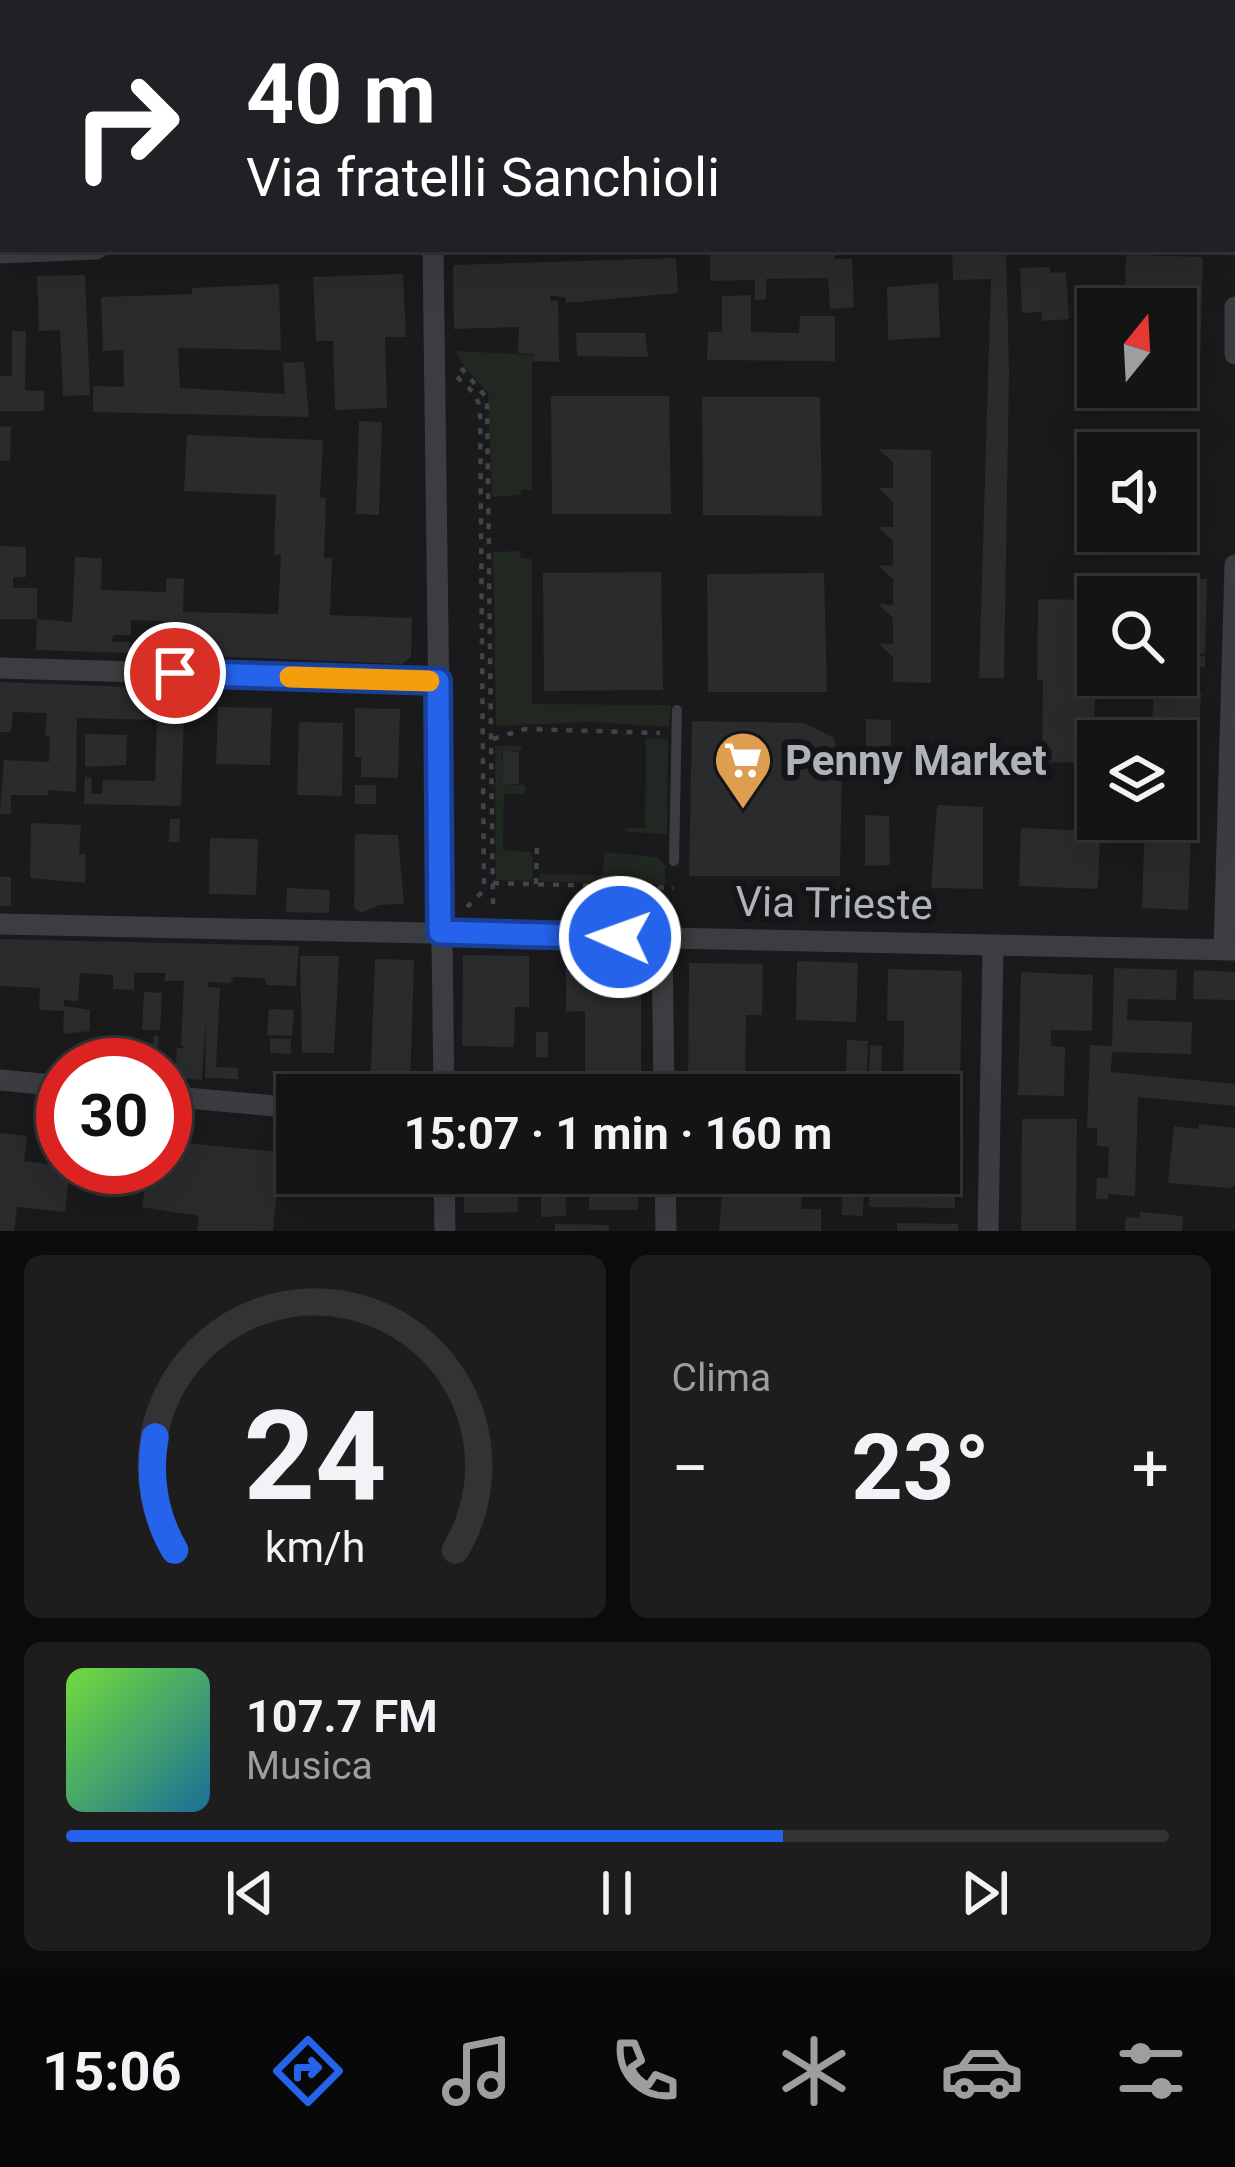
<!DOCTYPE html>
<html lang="it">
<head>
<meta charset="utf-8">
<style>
	:root { --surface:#141415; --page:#1d1d1e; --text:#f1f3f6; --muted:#9d9ea0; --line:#333334; --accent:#2563eb }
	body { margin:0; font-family:Roboto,sans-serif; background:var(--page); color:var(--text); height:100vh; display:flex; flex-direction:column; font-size:45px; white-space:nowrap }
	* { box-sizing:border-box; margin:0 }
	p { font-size:39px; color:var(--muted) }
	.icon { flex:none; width:66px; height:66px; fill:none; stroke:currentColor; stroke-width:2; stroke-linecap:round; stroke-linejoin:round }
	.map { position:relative; height:1231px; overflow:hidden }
	.details { display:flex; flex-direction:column; gap:24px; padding:24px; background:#0b0b0c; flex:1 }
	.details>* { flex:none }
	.guide { position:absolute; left:0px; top:0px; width:1236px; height:252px; box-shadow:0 12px 48px #0002,0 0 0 3px var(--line); background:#202124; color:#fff; overflow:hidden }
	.needle { width:78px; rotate:18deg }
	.buttons { position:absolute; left:1077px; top:288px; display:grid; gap:24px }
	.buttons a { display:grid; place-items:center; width:120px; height:120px; border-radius:0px; background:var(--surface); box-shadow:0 12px 48px #0002,0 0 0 3px var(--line); font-size:60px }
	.speed { position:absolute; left:36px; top:1038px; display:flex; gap:24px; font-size:60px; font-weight:700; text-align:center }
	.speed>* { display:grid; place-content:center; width:156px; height:156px; border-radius:50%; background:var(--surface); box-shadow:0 12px 48px #0002,0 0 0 3px var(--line); line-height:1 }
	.speed .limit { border:18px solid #d22; background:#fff; color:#111 }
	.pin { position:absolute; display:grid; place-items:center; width:102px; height:102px; color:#fff; margin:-51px; border:6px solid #fff; border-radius:50%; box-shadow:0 3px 12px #0007 }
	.me { position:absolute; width:132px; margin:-66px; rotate:272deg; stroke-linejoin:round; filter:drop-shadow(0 0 9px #0008) }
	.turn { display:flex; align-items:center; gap:42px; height:252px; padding:0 48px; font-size:54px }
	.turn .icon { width:156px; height:156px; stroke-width:2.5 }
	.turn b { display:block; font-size:84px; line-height:102px }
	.big { font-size:90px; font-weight:700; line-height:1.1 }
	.details .widget { flex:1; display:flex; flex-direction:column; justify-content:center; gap:18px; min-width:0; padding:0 42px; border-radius:18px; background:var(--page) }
	.details .dial { align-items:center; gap:0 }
	.dial svg { height:312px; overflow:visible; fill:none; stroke:var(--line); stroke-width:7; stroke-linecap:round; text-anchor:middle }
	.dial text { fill:var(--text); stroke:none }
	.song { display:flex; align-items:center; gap:36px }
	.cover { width:144px; height:144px; border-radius:18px; background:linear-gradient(135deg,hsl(100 70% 55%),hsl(200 70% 35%)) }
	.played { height:12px; border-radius:6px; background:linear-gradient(90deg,var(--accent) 65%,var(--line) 65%) }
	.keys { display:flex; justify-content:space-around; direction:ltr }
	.heat { display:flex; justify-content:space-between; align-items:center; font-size:66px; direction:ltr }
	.details .tiles { flex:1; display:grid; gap:24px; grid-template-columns:1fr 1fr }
	.widget:last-child { grid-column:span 2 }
	.trip { position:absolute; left:276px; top:1074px; width:684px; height:120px; border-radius:0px; background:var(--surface); box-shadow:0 12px 48px #0002,0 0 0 3px var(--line); font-weight:700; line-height:120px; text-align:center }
	.dock { display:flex; height:192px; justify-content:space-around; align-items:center; background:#080808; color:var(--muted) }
	.dock .icon { width:84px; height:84px }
	.dock .selected { color:var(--accent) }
	.dock b { font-size:54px; color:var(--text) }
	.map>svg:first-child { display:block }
	.green { fill:#212721 }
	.building { fill:#2a2b2d }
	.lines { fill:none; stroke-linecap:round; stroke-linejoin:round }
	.path { stroke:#424447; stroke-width:4.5; stroke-dasharray:6 9; stroke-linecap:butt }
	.lane { stroke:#3c3d40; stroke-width:10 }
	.street { stroke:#3c3d40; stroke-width:21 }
	.route-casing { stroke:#184099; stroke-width:30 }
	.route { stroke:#2563eb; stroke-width:21 }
	.slow { stroke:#f59e0b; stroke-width:21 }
	.labels { text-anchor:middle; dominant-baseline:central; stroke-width:12; stroke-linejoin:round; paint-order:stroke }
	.poi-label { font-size:42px; font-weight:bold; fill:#aeb3ba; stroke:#151517; text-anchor:start }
	.street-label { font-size:42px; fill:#aeb3ba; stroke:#151517 }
</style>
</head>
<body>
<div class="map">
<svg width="1235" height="1231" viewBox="0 0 1235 1231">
	<rect width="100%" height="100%" fill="#1a1a1c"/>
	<path class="green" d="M456 351 532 355V490H521V495L492 497 488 393 465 368Z
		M520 551 521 558 532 559V704L671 705 669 727 591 722 496 726 493 552Z
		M646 738 668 739 667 834 628 832 623 828H645Z
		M495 746H523L519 751 502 752 503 784 525 785V794H504L503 850 530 852 533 857 532 881 496 880Z
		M604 852 657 857 665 866V885L540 881V874L603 875Z"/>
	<path class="building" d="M834 249 835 259H852L854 307 830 309 828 278 766 279V299L755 300V280L710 281V252Z
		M1006 249 1009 371 1004 678H979L991 279 953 280 952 250Z
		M1126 255 1203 257 1200 363 1176 362V309H1124Z
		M676 258 678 293 566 303V298L550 295V301H558L559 362 533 361V354L518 353 519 327 454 329 453 265Z
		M1050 267V273L1066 272 1069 319 1042 321 1041 312 1022 313 1020 268Z
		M403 274 406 337H385L387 408 335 410 333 341H316L313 277Z
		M85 275 90 395 63 396 60 330 39 331 37 276Z
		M938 283 940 337 888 340 887 287Z
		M279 284 281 350 178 348 180 388 285 394 283 363 304 362 309 417 93 412V386L124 387 123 350 103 351 101 297 192 294V288Z
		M751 295V332L799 333 800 316H835V361L707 360 708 332H722V296Z
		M12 331H26L25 390 44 391V411H0V376H12Z
		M576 333H645L648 357 577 356Z
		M551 396H669L671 514H552Z
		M702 397H820L822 516 703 515Z
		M359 421 382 422 379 515 356 514Z
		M0 426 11 427 10 461H0Z
		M1121 433 1198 435 1194 553 1117 551 1118 531H1176V453H1120Z
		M187 435 323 440 320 497 326 498 324 558H332L330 615 412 618 411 657 402 664 163 654V621L131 620V635H114L111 642H131L130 653 36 650 37 619H0V546L26 547V577H13V588H37V619L72 622 75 557 102 558 101 590 166 592V578L184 579 183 612 278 614 281 555 274 554 276 495 184 491Z
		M878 449 931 450V683L893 682V657L878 643 893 644V618L878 604 893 605V579L878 565 893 566V541L878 527H893V502L878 488H893V462Z
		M661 572 663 690 544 691 543 573Z
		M824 573 827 692H708L707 574Z
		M1130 577 1157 578V597H1129Z
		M1180 579H1207L1205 654 1178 653Z
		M1038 599 1090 600 1089 679H1095L1094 763 1042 762 1043 680H1037Z
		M1182 656H1205V667H1182Z
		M1127 675H1150V682H1127Z
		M0 682 185 689 181 806 84 804 85 776 92 779 91 794H102L103 780 155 781 157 720 77 718 76 792 48 790V795H11V814H0L4 760 49 762 50 737 45 736 47 713 13 712 11 732H0Z
		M1154 691 1201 693 1198 746 1151 741Z
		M218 707 272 708 270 765 216 764Z
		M355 708 400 709 398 778 361 777V757H355Z
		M866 719 891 720V770H866Z
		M692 721 804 723 833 737 842 762 840 876H689Z
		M299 722 343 723 342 796 297 795Z
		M85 734 127 735 126 765 85 767Z
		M503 751 519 752V784H503Z
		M1176 779H1193L1188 910 1142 908 1145 819H1176Z
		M355 785H376V804H355Z
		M937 805 983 807V889L931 888Z
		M865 815 889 816 890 865 865 866Z
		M170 819H180L179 842H169Z
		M31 823 81 825 79 854H86L85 883 30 878Z
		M1021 828 1100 831 1098 889 1019 886Z
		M355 834 398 835 404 904 379 905 361 913 354 907Z
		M210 838 258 839 256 895 209 894Z
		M0 877H11V906H0Z
		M287 888 330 890 329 913 286 912Z
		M0 939 299 946 296 986 267 985 264 978 234 977 230 983 208 982V987L220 988 216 1067 238 1068V1079L205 1078 206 1016 202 1080 175 1078 177 1048H185L181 1045 184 981H165V973H134V990L113 989V975L80 973 78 1001 64 1000V1006L90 1010V1031L63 1034 64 1011 39 1010 40 988 0 986Z
		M463 955 529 956V1007H515L514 1047 462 1046Z
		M300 956H339L334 1053H302Z
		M566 957 641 959V1095H585V1011L566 1012Z
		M375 959 414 960 410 1093 370 1091Z
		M797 961 858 963 856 1022 796 1020Z
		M689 963 763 964 762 1015H746L745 1080H772V1095H688Z
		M1114 968 1177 970 1176 1000 1128 999 1127 1020 1192 1022 1191 1054 1112 1052 1111 1072 1235 1084V1106L1138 1097 1135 1196 1108 1194V1199H1096L1097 1178H1108L1109 1147 1097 1146V1128H1087L1090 1045 1112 1046Z
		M888 969 962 971 959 1159H939V1095H903L904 1021H887Z
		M1194 970 1235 972V1000L1193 999Z
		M1021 972 1093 975 1092 1031 1051 1030V1046L1065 1047 1064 1096 1018 1095Z
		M144 992 162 993 160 1030H142Z
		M269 1009 294 1010 292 1036 267 1035Z
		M536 1032H548V1058L536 1057Z
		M154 1035 159 1036 157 1065H141L142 1043 153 1044Z
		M270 1038 291 1039V1054L270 1053Z
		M847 1040 868 1041 866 1095H845Z
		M870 1045 882 1046 881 1089H869Z
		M516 1078V1095H462L461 1079Z
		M1022 1119H1077L1076 1231H1021Z
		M1199 1124 1235 1128V1184L1231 1188 1168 1183 1174 1126 1199 1129Z
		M0 1133 27 1136 24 1161 70 1167 65 1212 17 1207 14 1231H0Z
		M165 1141 281 1152 273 1231H197L199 1216 142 1207 149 1167H165Z
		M463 1173H517L518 1212 464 1213Z
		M541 1173H565L566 1216 541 1217Z
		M589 1173H638V1210H589Z
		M724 1173H805L801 1209H821V1231H719Z
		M843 1173H864L863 1216 842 1215Z
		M869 1184 955 1186V1208L869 1207Z
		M1140 1212 1183 1216 1182 1231H1125L1126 1217 1140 1218Z
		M897 1223 958 1224V1231H897Z
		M555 1224 609 1225V1231H555Z"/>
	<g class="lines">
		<path class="path" d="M461 368 487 398 493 904
			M457 377 475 394 480 407 484 890 467 907
			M493 739 525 729 660 733
			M493 883 674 888
			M536 884 537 841"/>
		<path class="lane" d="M674 861 677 710"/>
		<path class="street" d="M771 3 772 0
			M1233 189H1235
			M433 249 444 1095
			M0 253 97 249
			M1235 307V354
			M0 668 438 681
			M0 924 1235 950
			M662 938 664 1095
			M1224 950 1235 565
			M0 1080 63 1086
			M165 1096 297 1108
			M444 1173 445 1231
			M665 1173 666 1231
			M988 1231 993 946"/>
	</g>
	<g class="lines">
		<g class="route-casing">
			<path id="route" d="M175 673 438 681 440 932 620 937"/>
		</g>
		<use href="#route" class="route"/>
		<path class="slow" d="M290 677 429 681"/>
	</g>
	<defs>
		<g id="supermarket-pin" transform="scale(3)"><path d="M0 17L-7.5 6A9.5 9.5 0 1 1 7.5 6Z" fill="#dd9e51" stroke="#151517"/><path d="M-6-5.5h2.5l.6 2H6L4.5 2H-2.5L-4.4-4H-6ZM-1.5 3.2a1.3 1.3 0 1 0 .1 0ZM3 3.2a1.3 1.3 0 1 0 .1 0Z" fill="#fff"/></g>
	</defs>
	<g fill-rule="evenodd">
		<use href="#supermarket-pin" x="743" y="760"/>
	</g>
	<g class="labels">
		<g class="poi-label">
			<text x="785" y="760">Penny Market</text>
		</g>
		<g class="street-label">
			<text transform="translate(834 903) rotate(1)">Via Trieste</text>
		</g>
	</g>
</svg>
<div class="buttons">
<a><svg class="needle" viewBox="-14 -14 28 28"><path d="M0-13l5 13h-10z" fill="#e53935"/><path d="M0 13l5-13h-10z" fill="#9d9ea0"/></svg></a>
<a><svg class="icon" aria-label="sound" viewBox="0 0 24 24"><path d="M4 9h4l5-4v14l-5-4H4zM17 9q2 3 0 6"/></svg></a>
<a><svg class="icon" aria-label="search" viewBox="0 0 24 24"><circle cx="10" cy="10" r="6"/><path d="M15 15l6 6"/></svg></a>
<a><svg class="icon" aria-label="layers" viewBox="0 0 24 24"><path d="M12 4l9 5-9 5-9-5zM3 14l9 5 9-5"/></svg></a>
</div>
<div class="speed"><div class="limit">30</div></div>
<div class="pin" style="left:175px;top:673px;background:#d93025"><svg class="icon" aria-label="arrive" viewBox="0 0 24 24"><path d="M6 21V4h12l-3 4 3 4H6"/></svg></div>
<svg class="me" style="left:620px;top:937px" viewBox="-20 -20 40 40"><circle r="17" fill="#2563eb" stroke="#fff" stroke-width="3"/><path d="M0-11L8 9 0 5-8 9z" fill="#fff"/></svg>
<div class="trip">15:07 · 1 min · 160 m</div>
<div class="guide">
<div class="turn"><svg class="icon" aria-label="right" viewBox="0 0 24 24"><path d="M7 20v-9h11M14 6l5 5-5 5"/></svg><div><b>40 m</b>Via fratelli Sanchioli</div></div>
</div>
</div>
<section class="details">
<div class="tiles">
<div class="widget dial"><svg viewBox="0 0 100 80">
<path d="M14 69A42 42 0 1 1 86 69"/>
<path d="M14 69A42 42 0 0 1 9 40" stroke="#2563eb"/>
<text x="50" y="56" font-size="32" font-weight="700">24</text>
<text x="50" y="72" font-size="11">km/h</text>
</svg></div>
<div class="widget"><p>Clima</p>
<div class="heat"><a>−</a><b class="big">23°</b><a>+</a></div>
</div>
<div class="widget">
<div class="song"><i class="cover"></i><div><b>107.7 FM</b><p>Musica</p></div></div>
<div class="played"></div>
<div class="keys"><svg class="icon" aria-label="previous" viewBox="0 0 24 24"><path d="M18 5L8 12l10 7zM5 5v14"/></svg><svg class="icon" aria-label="pause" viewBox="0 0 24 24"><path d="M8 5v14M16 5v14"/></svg><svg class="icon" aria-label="next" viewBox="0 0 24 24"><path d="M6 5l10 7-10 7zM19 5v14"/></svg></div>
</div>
</div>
</section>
<nav class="dock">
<b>15:06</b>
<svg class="icon selected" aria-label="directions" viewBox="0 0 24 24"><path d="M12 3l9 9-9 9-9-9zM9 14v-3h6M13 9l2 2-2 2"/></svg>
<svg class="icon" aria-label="music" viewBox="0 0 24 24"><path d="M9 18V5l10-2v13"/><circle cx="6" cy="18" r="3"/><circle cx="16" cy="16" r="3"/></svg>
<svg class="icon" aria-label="phone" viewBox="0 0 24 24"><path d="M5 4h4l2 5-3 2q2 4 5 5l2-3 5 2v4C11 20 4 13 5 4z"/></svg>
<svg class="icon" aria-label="climate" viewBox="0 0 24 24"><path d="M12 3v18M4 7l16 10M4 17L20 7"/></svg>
<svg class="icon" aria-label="car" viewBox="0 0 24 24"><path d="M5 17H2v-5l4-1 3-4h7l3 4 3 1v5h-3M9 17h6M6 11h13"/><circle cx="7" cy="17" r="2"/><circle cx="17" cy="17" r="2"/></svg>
<svg class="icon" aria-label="filters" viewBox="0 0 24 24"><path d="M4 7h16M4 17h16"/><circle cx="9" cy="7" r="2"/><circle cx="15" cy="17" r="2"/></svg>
</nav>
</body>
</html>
